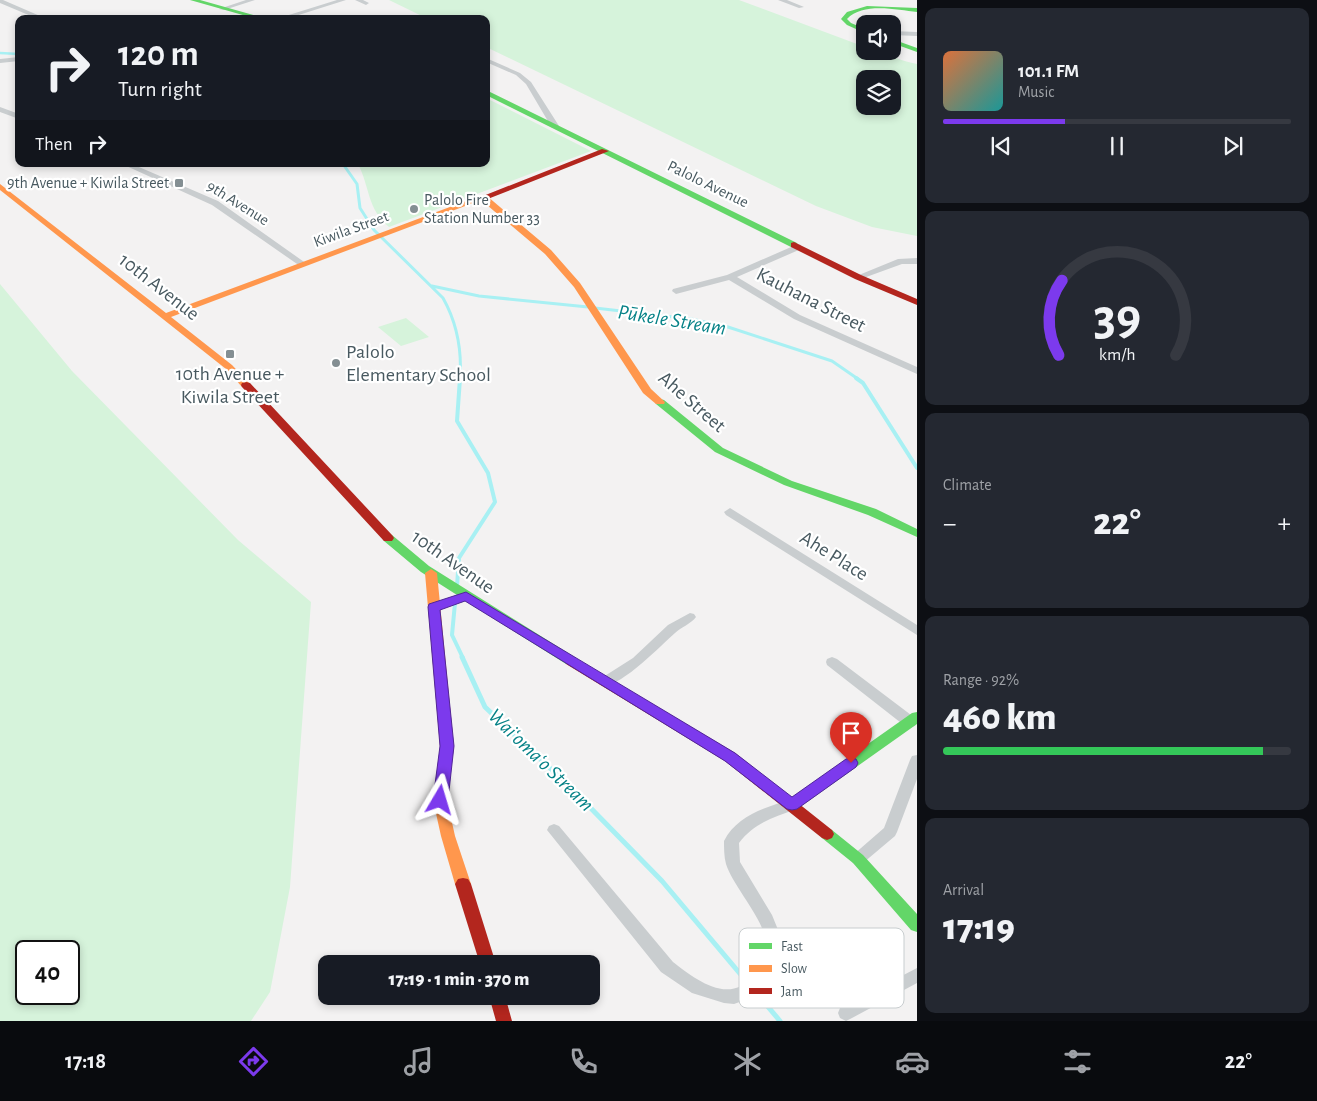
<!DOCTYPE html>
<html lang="en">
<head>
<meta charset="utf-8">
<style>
	:root { --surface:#171b24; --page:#242831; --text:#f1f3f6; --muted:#9ea1a6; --line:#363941; --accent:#7c3aed }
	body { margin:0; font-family:"Alegreya Sans",sans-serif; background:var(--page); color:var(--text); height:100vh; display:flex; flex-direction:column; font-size:19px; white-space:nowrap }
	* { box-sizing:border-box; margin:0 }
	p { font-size:16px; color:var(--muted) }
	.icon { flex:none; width:28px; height:28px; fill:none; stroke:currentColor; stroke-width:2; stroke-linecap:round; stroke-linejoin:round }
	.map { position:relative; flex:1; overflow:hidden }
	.details { display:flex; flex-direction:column; gap:8px; padding:8px; background:#0d0f14; width:400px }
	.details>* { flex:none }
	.top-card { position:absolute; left:15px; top:15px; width:475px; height:152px; border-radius:10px; box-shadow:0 2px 8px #0003; background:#171b24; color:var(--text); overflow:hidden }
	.fabs { position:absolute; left:856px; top:15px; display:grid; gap:10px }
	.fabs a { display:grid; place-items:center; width:45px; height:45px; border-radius:10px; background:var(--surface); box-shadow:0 2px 8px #0003; font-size:25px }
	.speed { position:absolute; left:15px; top:940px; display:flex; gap:10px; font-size:25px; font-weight:700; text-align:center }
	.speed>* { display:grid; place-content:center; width:65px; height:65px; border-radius:50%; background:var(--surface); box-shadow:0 2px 8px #0003; line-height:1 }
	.speed .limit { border:2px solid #111; border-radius:8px; background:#fff; color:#111 }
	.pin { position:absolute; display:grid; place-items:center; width:42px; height:42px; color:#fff; margin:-51px -21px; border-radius:50% 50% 50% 0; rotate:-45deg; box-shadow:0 0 5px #0007 }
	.pin .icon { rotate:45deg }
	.me { position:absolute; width:55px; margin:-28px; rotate:7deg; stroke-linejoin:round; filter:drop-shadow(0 0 4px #0008) }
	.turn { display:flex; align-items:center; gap:18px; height:105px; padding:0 20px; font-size:22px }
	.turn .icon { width:65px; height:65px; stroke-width:2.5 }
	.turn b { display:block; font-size:35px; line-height:42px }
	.then { display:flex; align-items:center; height:48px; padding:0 20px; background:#0003; gap:10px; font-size:19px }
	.big { font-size:38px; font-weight:800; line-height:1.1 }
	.details .widget { flex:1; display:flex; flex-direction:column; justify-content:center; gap:8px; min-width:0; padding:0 18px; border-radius:10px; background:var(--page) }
	.details .dial { align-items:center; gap:0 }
	.dial svg { height:130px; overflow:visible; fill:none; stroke:var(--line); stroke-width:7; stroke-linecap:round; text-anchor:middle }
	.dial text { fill:var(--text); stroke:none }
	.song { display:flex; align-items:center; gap:15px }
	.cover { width:60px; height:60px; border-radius:8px; background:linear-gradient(135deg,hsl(20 70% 55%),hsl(180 70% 35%)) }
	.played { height:5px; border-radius:2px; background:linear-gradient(90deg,var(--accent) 35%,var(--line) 35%) }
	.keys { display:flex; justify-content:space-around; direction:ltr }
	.heat { display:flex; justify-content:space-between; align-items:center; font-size:28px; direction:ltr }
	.charge { height:8px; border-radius:4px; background:linear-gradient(90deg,#34c759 92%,var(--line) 0) }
	.trip { position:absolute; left:318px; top:955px; width:282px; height:50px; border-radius:10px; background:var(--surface); box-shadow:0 2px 8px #0003; font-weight:800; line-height:50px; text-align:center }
	.menu { display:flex; height:80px; justify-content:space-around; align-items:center; background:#090b0e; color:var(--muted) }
	.menu .icon { width:35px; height:35px }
	.menu .selected { color:var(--accent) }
	.menu b { font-size:22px; color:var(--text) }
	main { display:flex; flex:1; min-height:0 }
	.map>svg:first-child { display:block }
	.green { fill:#d6f3db; fill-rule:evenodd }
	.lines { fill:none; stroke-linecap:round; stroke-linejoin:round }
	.stream-far3 { stroke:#a8f0f3; stroke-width:2.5 }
	.stream-far2 { stroke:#a8f0f3; stroke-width:3 }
	.stream-far1 { stroke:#a8f0f3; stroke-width:4 }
	.stream { stroke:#a8f0f3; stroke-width:5 }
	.street { fill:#c9cdcf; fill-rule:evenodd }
	.fast { fill:#63d668; fill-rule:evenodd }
	.slow { fill:#ff974d; fill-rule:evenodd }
	.jam { fill:#b3261e; fill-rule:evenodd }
	.route { fill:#7c3aed; stroke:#51269a }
	.poi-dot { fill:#848f93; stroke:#fff; stroke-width:2 }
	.labels { text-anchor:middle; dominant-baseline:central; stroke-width:4.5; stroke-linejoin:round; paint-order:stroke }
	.far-poi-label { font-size:16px; fill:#485960; stroke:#fff; text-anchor:end }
	.far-street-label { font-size:16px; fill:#485960; stroke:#fff }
	.street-label { font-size:20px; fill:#485960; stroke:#fff }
	.poi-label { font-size:20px; fill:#485960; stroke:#fff; text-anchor:start }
	.water-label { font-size:21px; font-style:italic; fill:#068287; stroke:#fff }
	.key { fill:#fff; stroke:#c8cdcf; stroke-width:1 }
	.key-label { font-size:14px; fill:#485960 }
</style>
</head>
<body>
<main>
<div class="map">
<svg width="917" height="1021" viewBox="0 0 917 1021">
	<rect width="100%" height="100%" fill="#f3f2f2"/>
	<path class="green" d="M389 0H739L865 47V51C883 51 899 61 917 64V236L872 227 816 206 486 47V19H428ZM865 79H892V106H865Z
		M486 98 591 151 389 227C367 209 370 187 358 164H486Z
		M0 284 72 371 238 540 311 602 290 887 270 992 251 1021H0ZM69 951V994H26V951Z
		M406 318 429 337 401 346 378 327Z"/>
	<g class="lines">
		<path class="stream-far3" d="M0 53 19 54"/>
		<path class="stream-far2" d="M343 164 357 184 360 208 374 230 443 298C457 323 462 351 460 379
			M432 286 479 296 588 307
			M595 308 691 319 728 327 832 361 858 379"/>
		<path class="stream-far1" d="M856 378 863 383 917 468
			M457 586 459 558 495 502 488 473 457 421 460 378
			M455 603 452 635 463 658"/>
		<path class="stream" d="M462 657 485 707 574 791 662 881 780 1021"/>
		<path class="street" d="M0 0H3L47 19H38L0 3Z
			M246 0H255L224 10 219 9Z
			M337 0H346L286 19H276Z
			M355 0H363L369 3 366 5Z
			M778 0H787L804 7 799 8Z
			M892 31 917 32V36L892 35Z
			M19 57V61L0 63V59Z
			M486 58 520 73 531 82 559 126 558 128H552L526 84 516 75 486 62Z
			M0 107 19 114V119L0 112Z
			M122 164H132L218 201 307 264 303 267 300 266 212 205Z
			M798 244 801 245V249L737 277 800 315 917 367V374L794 319 729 280 676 294 672 291 673 289 727 275Z
			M917 258V264H902L858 280 854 277 898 259Z
			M730 508 917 625V635L726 515 724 512Z
			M690 613 694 614 696 617C691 624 681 627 675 633 661 645 618 691 600 685L598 682 600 679 633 658 668 625Z
			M832 657 837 659 915 718 917 722 915 726 910 727 905 726 827 665 826 662 827 659Z
			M917 755V779L897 832 895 836 863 863 858 865 853 863 851 859 853 855 884 828 910 760 912 756Z
			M792 799 797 801 799 805 797 809C774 817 754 823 739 843L740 862 772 915 783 942 784 958 772 985 748 999 734 1004 724 1003 692 993 661 972 547 830 549 826 554 824 559 826 673 962C690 975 718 998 741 986 747 983 757 979 761 974 787 940 736 895 726 864 724 857 724 848 724 841 737 815 767 807 792 799Z
			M917 968V983L852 1018 846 1021 840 1018 838 1013 840 1008Z"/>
		<path class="fast" d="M190 0H200L268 19H257Z
			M867 6 917 8V12C897 10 863 2 847 19L851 23 865 29V33L847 25 841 19 847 12Z
			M892 39 917 48V52L892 43Z
			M486 90 797 243 798 245 797 247H791L486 95Z
			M660 399 664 400 723 448 792 481 876 509 917 529V537L868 515 784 485 715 452 656 404 655 402Z
			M388 534 392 535 429 566 576 658 577 661 576 664H566L466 601 434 611 430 610 428 607 430 604 457 595 421 572 384 541 382 538Z
			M917 712V724L797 809 792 811 787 809 785 805 787 801 912 713Z
			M827 828 832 830 863 855 917 914V932L911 930 853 863 822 838 820 834 822 830Z"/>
		<path class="slow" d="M0 184 166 313 474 198 481 200 171 317 232 365 251 385 246 388 242 387 226 369 0 190Z
			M481 196H487L551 250 580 283 651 389 665 402 664 404H656L643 393 574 287 545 254 481 200Z
			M431 569 437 573 454 747 447 800 455 836 471 884 468 889 463 890 458 889 455 884 441 836 433 800 440 747 425 573Z"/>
		<path class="jam" d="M602 149 609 151 480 202 473 200Z
			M794 242 861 275 917 299V305L855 279 791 247V243Z
			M246 382 250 383 392 535 394 538 392 541H384L242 387 241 385 242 383Z
			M571 656 735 753 832 830 834 834 832 838 827 840 822 838 725 761 566 664 565 661 566 658Z
			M463 878 468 879 471 884 496 964H480L455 884 458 879Z
			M489 996H505L512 1021H496Z"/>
	</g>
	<path class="route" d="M466 592 735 753 792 797 846 759 851 758 856 759 858 763 856 767 797 809 792 810 787 809 725 761 465 601 440 610 454 746 448 800 445 804 440 806 435 804 433 800 440 746 428 607 429 604Z"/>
	<g class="poi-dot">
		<rect x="174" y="178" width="10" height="10" rx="2.5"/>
		<circle cx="414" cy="209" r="5"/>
		<rect x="225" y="349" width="10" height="10" rx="2.5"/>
		<circle cx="336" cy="363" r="5"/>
	</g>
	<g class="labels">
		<g class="far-poi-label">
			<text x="169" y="183">9th Avenue + Kiwila Street</text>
			<text x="424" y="200" text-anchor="start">Palolo Fire<tspan x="424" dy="18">Station Number 33</tspan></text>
		</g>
		<g class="far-street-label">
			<text transform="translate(708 184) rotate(26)">Palolo Avenue</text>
			<text transform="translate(238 203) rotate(32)">9th Avenue</text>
			<text transform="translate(351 229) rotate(-20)">Kiwila Street</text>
		</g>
		<g class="street-label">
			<text transform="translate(159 287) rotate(38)">10th Avenue</text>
			<text transform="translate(811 300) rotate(27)">Kauhana Street</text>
			<text transform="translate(692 402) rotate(41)">Ahe Street</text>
			<text transform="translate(834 556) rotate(32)">Ahe Place</text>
			<text transform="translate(453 562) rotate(35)">10th Avenue</text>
		</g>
		<g class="poi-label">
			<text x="346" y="352">Palolo<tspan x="346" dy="23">Elementary School</tspan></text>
			<text x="230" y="374" text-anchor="middle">10th Avenue +<tspan x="230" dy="23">Kiwila Street</tspan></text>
		</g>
		<g class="water-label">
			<text transform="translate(672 320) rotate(9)">Pūkele Stream</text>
			<text transform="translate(541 760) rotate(44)">Waiʻomaʻo Stream</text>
		</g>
	</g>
	<rect x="739" y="928" width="165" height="80" rx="8" class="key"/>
	<rect x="749" y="943" width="23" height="6" fill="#63d668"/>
	<rect x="749" y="965" width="23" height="7" fill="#ff974d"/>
	<rect x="749" y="988" width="23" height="6" fill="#b3261e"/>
	<g class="key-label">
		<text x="781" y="951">Fast</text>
		<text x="781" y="973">Slow</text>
		<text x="781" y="996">Jam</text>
	</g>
</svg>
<div class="fabs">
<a><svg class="icon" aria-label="sound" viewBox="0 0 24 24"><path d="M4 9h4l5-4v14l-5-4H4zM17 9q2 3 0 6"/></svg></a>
<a><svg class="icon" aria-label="layers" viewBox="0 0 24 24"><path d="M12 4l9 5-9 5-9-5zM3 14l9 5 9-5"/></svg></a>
</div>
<div class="speed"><div class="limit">40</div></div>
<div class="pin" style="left:851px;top:763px;background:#d93025"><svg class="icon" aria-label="arrive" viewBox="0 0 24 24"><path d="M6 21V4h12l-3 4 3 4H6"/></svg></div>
<svg class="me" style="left:440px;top:800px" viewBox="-20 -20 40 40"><path d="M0-17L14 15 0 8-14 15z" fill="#7c3aed" stroke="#fff" stroke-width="4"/></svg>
<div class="trip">17:19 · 1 min · 370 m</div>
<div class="top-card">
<div class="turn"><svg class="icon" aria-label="right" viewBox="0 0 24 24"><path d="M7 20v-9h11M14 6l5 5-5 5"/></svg><div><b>120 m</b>Turn right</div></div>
<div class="then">Then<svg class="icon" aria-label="right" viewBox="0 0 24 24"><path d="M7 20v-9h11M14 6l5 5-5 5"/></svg></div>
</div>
</div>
<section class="details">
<div class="widget">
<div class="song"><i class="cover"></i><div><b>101.1 FM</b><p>Music</p></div></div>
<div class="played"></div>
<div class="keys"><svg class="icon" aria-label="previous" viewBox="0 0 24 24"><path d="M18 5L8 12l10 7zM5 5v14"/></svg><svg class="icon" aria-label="pause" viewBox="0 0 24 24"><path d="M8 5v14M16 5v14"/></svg><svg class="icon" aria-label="next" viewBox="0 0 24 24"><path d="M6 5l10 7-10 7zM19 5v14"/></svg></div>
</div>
<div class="widget dial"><svg viewBox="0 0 100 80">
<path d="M14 69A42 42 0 1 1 86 69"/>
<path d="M14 69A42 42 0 0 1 16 23" stroke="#7c3aed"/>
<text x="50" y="56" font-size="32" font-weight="700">39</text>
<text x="50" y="72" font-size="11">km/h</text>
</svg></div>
<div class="widget"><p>Climate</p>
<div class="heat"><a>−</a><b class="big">22°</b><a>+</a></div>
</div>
<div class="widget"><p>Range · 92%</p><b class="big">460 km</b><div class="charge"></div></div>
<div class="widget"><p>Arrival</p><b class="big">17:19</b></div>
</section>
</main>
<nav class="menu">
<b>17:18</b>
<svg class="icon selected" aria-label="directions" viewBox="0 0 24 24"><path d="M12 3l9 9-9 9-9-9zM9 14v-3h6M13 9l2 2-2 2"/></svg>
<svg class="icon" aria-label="music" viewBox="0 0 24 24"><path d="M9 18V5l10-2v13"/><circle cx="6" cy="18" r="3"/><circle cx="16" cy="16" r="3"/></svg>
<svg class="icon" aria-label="phone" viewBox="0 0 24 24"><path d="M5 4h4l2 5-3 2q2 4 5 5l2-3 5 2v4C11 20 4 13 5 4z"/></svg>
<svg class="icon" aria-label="climate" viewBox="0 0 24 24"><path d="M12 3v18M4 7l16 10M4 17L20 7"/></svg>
<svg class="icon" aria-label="car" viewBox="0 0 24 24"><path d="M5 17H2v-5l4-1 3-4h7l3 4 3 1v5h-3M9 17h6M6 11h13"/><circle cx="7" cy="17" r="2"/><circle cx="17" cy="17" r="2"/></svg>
<svg class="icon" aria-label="filters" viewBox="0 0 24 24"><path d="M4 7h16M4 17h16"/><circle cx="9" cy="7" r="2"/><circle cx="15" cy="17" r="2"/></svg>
<b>22°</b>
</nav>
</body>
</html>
